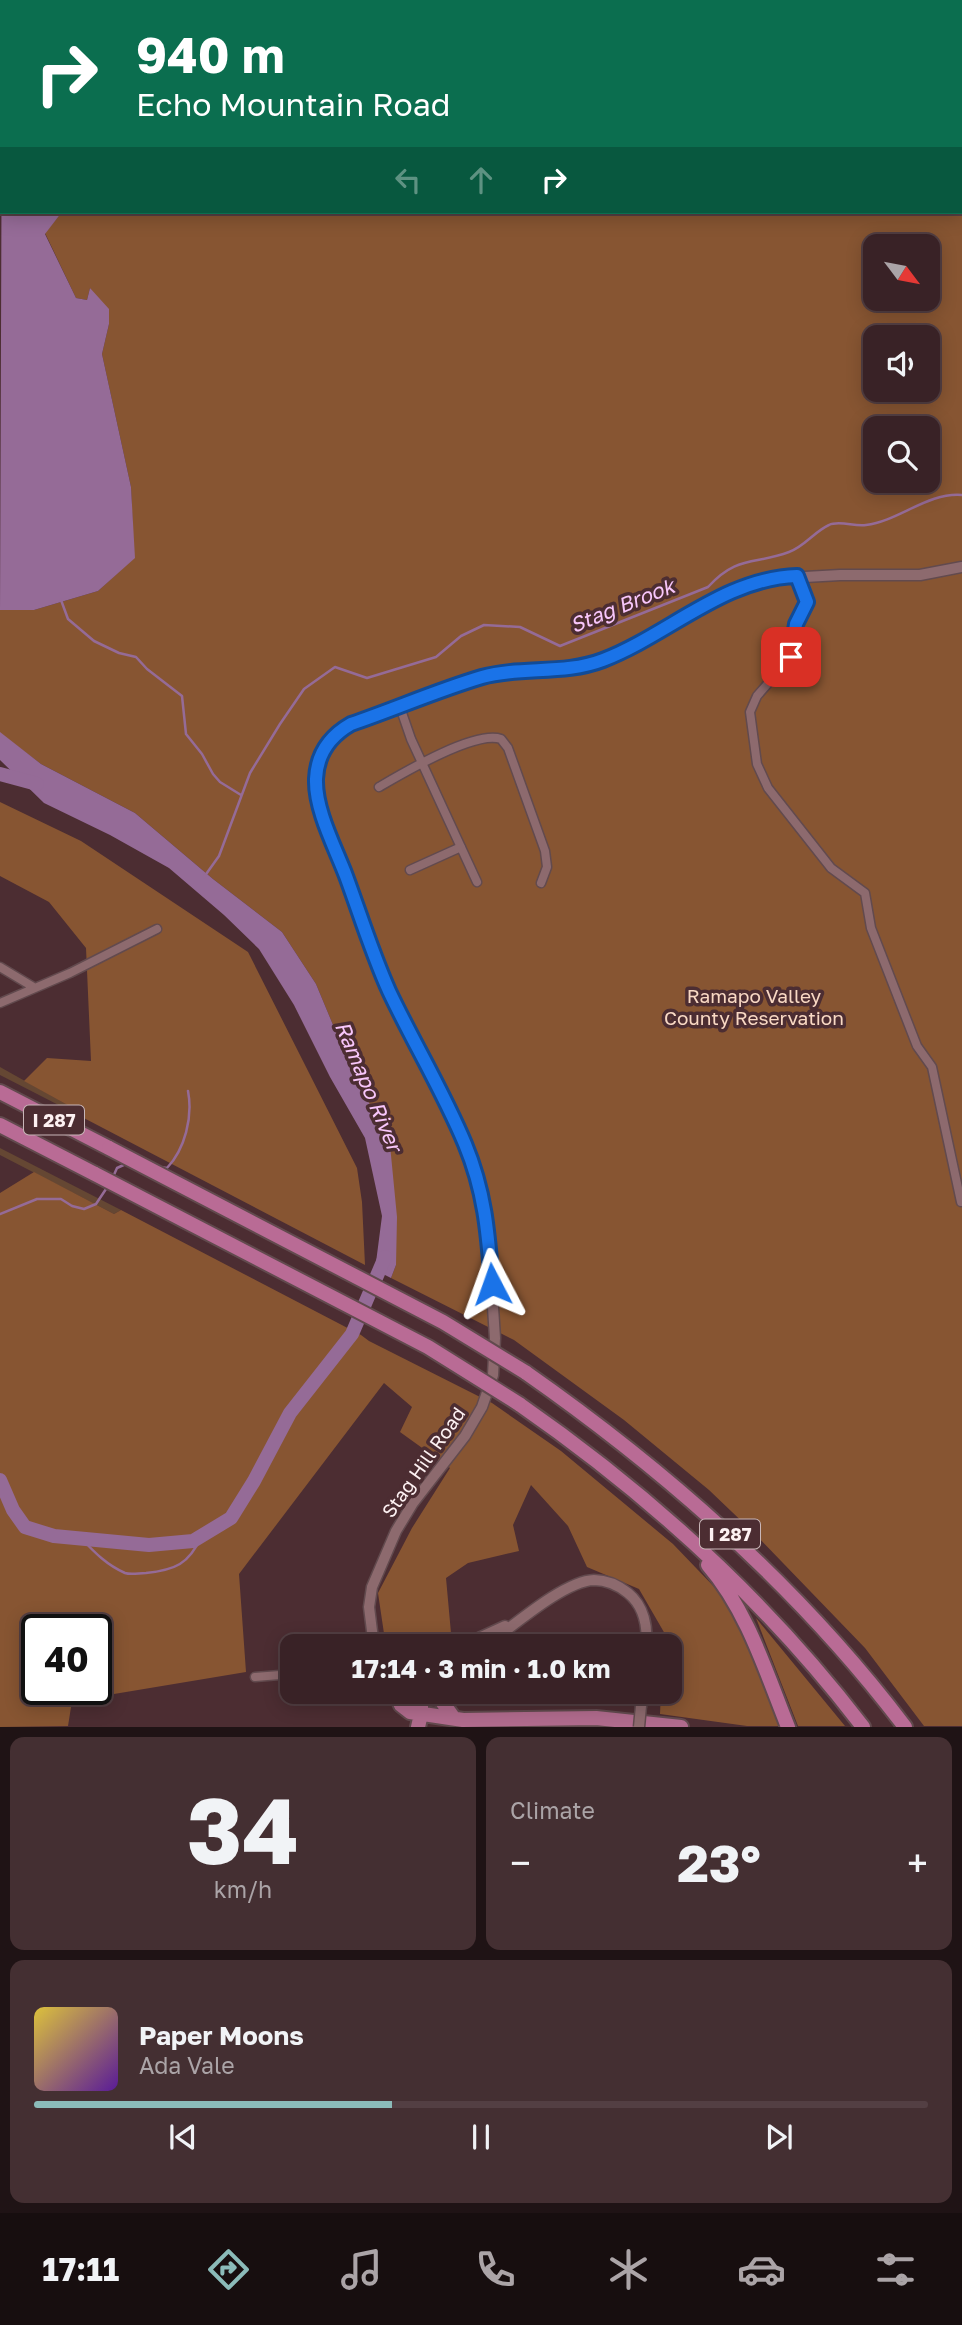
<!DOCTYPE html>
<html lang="en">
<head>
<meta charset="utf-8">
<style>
	:root { --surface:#392226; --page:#442f32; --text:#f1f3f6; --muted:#aba4a7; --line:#533f43; --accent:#8bbbb9 }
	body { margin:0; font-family:"Golos Text",sans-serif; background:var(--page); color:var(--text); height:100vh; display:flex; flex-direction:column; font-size:26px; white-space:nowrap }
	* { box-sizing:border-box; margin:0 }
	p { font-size:23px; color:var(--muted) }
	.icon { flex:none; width:38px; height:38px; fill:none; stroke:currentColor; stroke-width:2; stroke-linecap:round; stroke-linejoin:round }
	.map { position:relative; height:1727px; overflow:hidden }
	.details { display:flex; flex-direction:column; gap:10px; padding:10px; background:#1f1315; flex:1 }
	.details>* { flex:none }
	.top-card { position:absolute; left:0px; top:0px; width:962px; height:214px; box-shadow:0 4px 18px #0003,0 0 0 2px var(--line); background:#0b6e4f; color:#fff; overflow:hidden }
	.needle { width:46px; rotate:122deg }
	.tools { position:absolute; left:863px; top:234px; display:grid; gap:14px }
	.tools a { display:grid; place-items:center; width:77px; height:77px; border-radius:14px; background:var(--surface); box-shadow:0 4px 18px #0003,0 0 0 2px var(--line); font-size:35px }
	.speed { position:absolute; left:21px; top:1614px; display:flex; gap:14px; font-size:35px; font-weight:700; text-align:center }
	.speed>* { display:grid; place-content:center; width:91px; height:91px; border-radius:50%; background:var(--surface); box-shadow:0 4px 18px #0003,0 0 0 2px var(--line); line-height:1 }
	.speed .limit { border:4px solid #111; border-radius:10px; background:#fff; color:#111 }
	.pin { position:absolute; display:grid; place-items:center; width:60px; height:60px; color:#fff; margin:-30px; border-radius:14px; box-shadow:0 4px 10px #0006 }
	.me { position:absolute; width:77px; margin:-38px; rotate:356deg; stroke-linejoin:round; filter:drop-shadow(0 0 5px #0008) }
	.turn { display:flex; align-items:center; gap:24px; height:147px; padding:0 21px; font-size:32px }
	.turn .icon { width:91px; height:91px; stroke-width:2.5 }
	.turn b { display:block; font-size:49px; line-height:60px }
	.lanes { display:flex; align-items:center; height:66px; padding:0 21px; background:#0003; justify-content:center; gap:35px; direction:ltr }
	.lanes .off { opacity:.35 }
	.big { font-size:52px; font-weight:700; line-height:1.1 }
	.details .widget { flex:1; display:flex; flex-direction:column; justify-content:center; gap:10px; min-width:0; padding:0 24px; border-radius:14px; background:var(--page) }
	.details .dial { align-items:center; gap:0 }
	.dial b { font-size:91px; line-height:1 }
	.song { display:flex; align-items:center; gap:21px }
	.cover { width:84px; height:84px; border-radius:10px; background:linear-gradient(135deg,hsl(50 70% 55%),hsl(270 70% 35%)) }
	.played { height:7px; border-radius:4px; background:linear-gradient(90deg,var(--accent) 40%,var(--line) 40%) }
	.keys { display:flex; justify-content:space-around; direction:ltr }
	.heat { display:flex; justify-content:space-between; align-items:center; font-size:38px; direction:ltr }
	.details .tiles { flex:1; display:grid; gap:10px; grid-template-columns:1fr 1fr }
	.widget:last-child { grid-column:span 2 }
	.trip { position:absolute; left:280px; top:1634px; width:402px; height:70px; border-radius:14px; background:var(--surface); box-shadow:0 4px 18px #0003,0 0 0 2px var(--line); font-weight:700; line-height:70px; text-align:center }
	.tabs { display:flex; height:112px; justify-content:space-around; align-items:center; background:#170e0f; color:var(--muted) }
	.tabs .icon { width:49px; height:49px }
	.tabs .on { color:var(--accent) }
	.tabs b { font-size:32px; color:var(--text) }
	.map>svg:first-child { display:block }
	.green { fill:#654733 }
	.forest { fill:#875532; fill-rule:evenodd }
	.water { fill:#956b97 }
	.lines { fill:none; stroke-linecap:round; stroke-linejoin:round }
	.stream { stroke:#956b97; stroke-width:2.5 }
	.river { stroke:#956b97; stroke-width:14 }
	.minor-casing { stroke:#624a4e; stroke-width:11 }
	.tertiary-casing { stroke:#624a4e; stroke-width:13 }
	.trunk-casing { stroke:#624a4e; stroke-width:18 }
	.motorway-casing { stroke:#624a4e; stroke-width:18 }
	.minor { stroke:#8d6a6e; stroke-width:8 }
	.tertiary { stroke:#8d6a6e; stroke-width:10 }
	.trunk { stroke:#b06b8d; stroke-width:14 }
	.motorway { stroke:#b96b95; stroke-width:14 }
	.tertiary-bridge-casing { stroke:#624a4e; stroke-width:13; stroke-linecap:butt }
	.motorway-bridge-casing { stroke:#624a4e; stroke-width:18; stroke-linecap:butt }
	.tertiary-bridge { stroke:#8d6a6e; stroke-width:10 }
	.motorway-bridge { stroke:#b96b95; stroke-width:14 }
	.route-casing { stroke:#114b97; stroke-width:18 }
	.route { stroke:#1a73e8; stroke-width:12 }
	.labels { text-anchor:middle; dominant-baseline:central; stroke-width:7; stroke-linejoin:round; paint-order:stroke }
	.shield { fill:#4c2d32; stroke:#c8b6b8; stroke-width:2 }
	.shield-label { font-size:18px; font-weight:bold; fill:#fdf1f2 }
	.park-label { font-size:19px; fill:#f9d9c4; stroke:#4c2d32 }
	.street-label { font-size:19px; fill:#fdf1f2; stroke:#4c2d32 }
	.water-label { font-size:21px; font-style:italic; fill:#f8c6fb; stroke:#4c2d32 }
</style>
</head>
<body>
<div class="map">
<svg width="962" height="1727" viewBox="0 0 962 1727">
	<rect width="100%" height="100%" fill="#4c2d32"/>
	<path class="green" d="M0 1067 82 1113 80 1116 0 1075Z
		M0 1148 121 1210 114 1214 0 1155Z"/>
	<path class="forest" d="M60 0H962V1726H924L865 1648 754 1533 709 1490 624 1420 514 1340 391 1278 396 1265 346 1056 316 984 282 932 213 879 135 813 41 764 0 733V610H34L98 591 134 558 131 487 102 354 109 324 90 288 87 300 76 298 45 233 62 212H961V2ZM875 247H928V299H875ZM875 338H928V390H875ZM875 429H928V481H875Z
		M0 802 81 841 248 952 357 1168 362 1202 365 1265 80 1116 82 1113 24 1081 47 1058 91 1061 86 948 49 902 0 876Z
		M34 1172 114 1214 121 1210 361 1335 369 1341 492 1403 561 1451 673 1544 721 1594 742 1629 781 1726H747L660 1714 661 1692H670V1647H664L665 1634 639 1589 587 1567 568 1526 531 1485 513 1525 519 1551 468 1563 446 1578 452 1644 434 1647H386L378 1593 412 1528 450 1468 400 1432 412 1407 384 1383 239 1574 246 1672 72 1701 68 1726 0 1727V1193ZM37 1629H96V1689H37Z
		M756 1618 845 1726H798Z"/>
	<path class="water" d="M2 60V212H62L45 234 76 298 87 300 90 288 109 309V324L102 354 131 487 135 558 98 591 34 610H0Z
		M0 732 41 764 135 813 213 879 282 932 316 984 346 1056 390 1145 397 1217 396 1265 391 1278 375 1270 382 1216 365 1138 330 1077 294 1005 259 949 224 915 169 868 110 835 44 803 0 760Z"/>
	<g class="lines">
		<path class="stream" d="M61 600 68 619 94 641 119 653 136 657 147 669 182 696 186 734 202 754 213 774 220 782 241 795
			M204 877 219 856 250 773 280 724 304 689 335 667 367 678 436 657 461 636 484 625 520 627 560 646 708 587C737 555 754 565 789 552 804 547 815 531 829 525 839 520 855 527 866 525 899 521 928 492 962 495
			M159 1167 167 1168C185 1149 193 1117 188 1091
			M113 1177 117 1168 128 1163
			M0 1214 37 1199H61L72 1206 84 1209 96 1204 108 1186
			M82 1539C95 1553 107 1565 125 1573 131 1575 139 1573 146 1573 175 1570 189 1564 201 1537"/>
		<path class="river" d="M0 774 37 784
			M0 1480 13 1510 25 1527 54 1536 149 1545 193 1541 231 1518 254 1481 290 1413 352 1334 385 1257"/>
		<g class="minor-casing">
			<path id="minor" d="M797 576 807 602 796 623 791 657 757 696 750 712 757 764 768 788 831 868 865 893 871 928 917 1046 932 1067 961 1202
				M400 707 411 739 477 882
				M379 787C403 773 475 730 501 739L508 748 545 851 547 867 541 883
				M410 870 461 847
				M0 967 35 988
				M0 1003 70 973 157 929
				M255 1677 292 1674"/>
		</g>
		<g class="tertiary-casing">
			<path id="tertiary" d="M374 1647 369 1607 372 1587 396 1531 413 1503 465 1436 482 1407 493 1375 495 1338 487 1215 479 1182 464 1142 389 991 361 923 319 801 316 782 319 760 330 740 337 731 351 724 482 677 532 670 576 668 603 660 736 590 770 579 840 575H920L962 567
				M459 1647 505 1626
				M484 1647C510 1629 563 1581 594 1580 607 1580 618 1585 628 1593 644 1606 648 1627 646 1647
				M641 1706 642 1692"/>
		</g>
		<g class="trunk-casing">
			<path id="trunk" d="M395 1692 401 1705 410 1712 463 1720 596 1718 681 1727
				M441 1692 443 1703 453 1717
				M418 1727 421 1714V1692"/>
		</g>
		<g class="motorway-casing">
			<path id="motorway" d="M0 1092 109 1148
				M0 1125 95 1174
				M525 1372C668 1472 799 1587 905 1727
				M519 1404C650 1495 766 1600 863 1727
				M708 1565C747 1610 766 1672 788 1727"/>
		</g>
		<use href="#minor" class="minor"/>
		<use href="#tertiary" class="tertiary"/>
		<use href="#trunk" class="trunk"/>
		<use href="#motorway" class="motorway"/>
		<g class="tertiary-bridge-casing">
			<path id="tertiary-bridge" d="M639 1727 641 1706"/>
		</g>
		<g class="motorway-bridge-casing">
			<path id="motorway-bridge" d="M109 1148 443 1322 525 1372
				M95 1174 428 1347 519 1404"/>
		</g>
		<use href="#tertiary-bridge" class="tertiary-bridge"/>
		<use href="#motorway-bridge" class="motorway-bridge"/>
	</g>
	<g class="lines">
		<g class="route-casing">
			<path id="route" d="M492 1284C488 1233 485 1192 465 1144 443 1091 413 1042 389 991 372 953 360 914 346 876 335 847 315 810 316 779 317 754 330 736 351 724 395 709 438 690 482 677 522 666 564 675 603 660 668 635 724 578 797 576L807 602 796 624 791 657"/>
		</g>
		<use href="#route" class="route"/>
	</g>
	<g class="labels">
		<g class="shield">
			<rect x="24" y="1105.5" width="60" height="29" rx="5"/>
			<rect x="700" y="1519.5" width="60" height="29" rx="5"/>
		</g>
		<g class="shield-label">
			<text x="54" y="1120">I 287</text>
			<text x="730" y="1534">I 287</text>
		</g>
		<g class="park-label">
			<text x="754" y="995">Ramapo Valley<tspan x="754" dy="22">County Reservation</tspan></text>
		</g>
		<g class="street-label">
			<text transform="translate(423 1462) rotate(-55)">Stag Hill Road</text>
		</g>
		<g class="water-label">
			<text transform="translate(622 605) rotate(-22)">Stag Brook</text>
			<text transform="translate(369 1086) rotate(67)">Ramapo River</text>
		</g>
	</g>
</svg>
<div class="tools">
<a><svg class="needle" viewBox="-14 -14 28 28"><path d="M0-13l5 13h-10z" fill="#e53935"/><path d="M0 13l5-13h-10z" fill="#aba4a7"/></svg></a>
<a><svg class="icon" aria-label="sound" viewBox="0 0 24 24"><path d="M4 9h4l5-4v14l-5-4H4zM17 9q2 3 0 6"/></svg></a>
<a><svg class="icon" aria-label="search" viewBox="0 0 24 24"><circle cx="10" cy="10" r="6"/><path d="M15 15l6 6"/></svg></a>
</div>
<div class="speed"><div class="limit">40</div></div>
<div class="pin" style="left:791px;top:657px;background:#d93025"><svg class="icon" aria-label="arrive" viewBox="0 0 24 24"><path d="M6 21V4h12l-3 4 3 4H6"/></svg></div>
<svg class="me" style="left:492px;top:1284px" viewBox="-20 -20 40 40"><path d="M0-17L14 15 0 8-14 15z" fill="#1a73e8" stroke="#fff" stroke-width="4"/></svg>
<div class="trip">17:14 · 3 min · 1.0 km</div>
<div class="top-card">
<div class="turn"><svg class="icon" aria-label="right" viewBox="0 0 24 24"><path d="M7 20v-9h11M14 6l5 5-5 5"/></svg><div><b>940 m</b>Echo Mountain Road</div></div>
<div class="lanes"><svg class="icon off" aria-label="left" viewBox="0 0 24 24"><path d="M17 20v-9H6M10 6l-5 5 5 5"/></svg><svg class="icon off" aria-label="ahead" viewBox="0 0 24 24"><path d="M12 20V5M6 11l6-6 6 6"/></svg><svg class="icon" aria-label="right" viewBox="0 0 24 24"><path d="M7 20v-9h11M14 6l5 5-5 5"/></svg></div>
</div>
</div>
<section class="details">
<div class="tiles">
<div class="widget dial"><b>34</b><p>km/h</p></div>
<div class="widget"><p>Climate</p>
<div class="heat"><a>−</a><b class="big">23°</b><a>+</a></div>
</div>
<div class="widget">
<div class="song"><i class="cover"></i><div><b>Paper Moons</b><p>Ada Vale</p></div></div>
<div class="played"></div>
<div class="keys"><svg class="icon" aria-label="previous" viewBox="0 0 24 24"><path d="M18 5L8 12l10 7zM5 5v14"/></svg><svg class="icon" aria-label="pause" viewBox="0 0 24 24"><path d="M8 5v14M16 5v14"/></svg><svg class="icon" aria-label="next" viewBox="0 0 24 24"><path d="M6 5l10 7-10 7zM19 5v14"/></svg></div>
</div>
</div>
</section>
<nav class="tabs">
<b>17:11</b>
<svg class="icon on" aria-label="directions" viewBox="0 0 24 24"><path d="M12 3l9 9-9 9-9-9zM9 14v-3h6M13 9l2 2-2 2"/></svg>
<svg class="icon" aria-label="music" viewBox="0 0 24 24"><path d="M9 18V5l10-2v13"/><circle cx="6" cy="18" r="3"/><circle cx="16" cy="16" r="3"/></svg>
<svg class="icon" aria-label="phone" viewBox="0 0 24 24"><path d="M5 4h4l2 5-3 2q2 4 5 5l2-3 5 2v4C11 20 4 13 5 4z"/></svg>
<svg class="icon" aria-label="climate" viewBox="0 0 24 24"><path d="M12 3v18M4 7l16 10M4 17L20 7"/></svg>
<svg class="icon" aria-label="car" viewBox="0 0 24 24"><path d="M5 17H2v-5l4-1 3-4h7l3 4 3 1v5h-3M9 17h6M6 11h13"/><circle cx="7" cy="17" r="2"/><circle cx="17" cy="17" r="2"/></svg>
<svg class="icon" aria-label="filters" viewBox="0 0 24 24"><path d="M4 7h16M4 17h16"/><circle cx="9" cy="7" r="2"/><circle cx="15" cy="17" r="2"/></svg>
</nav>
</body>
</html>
